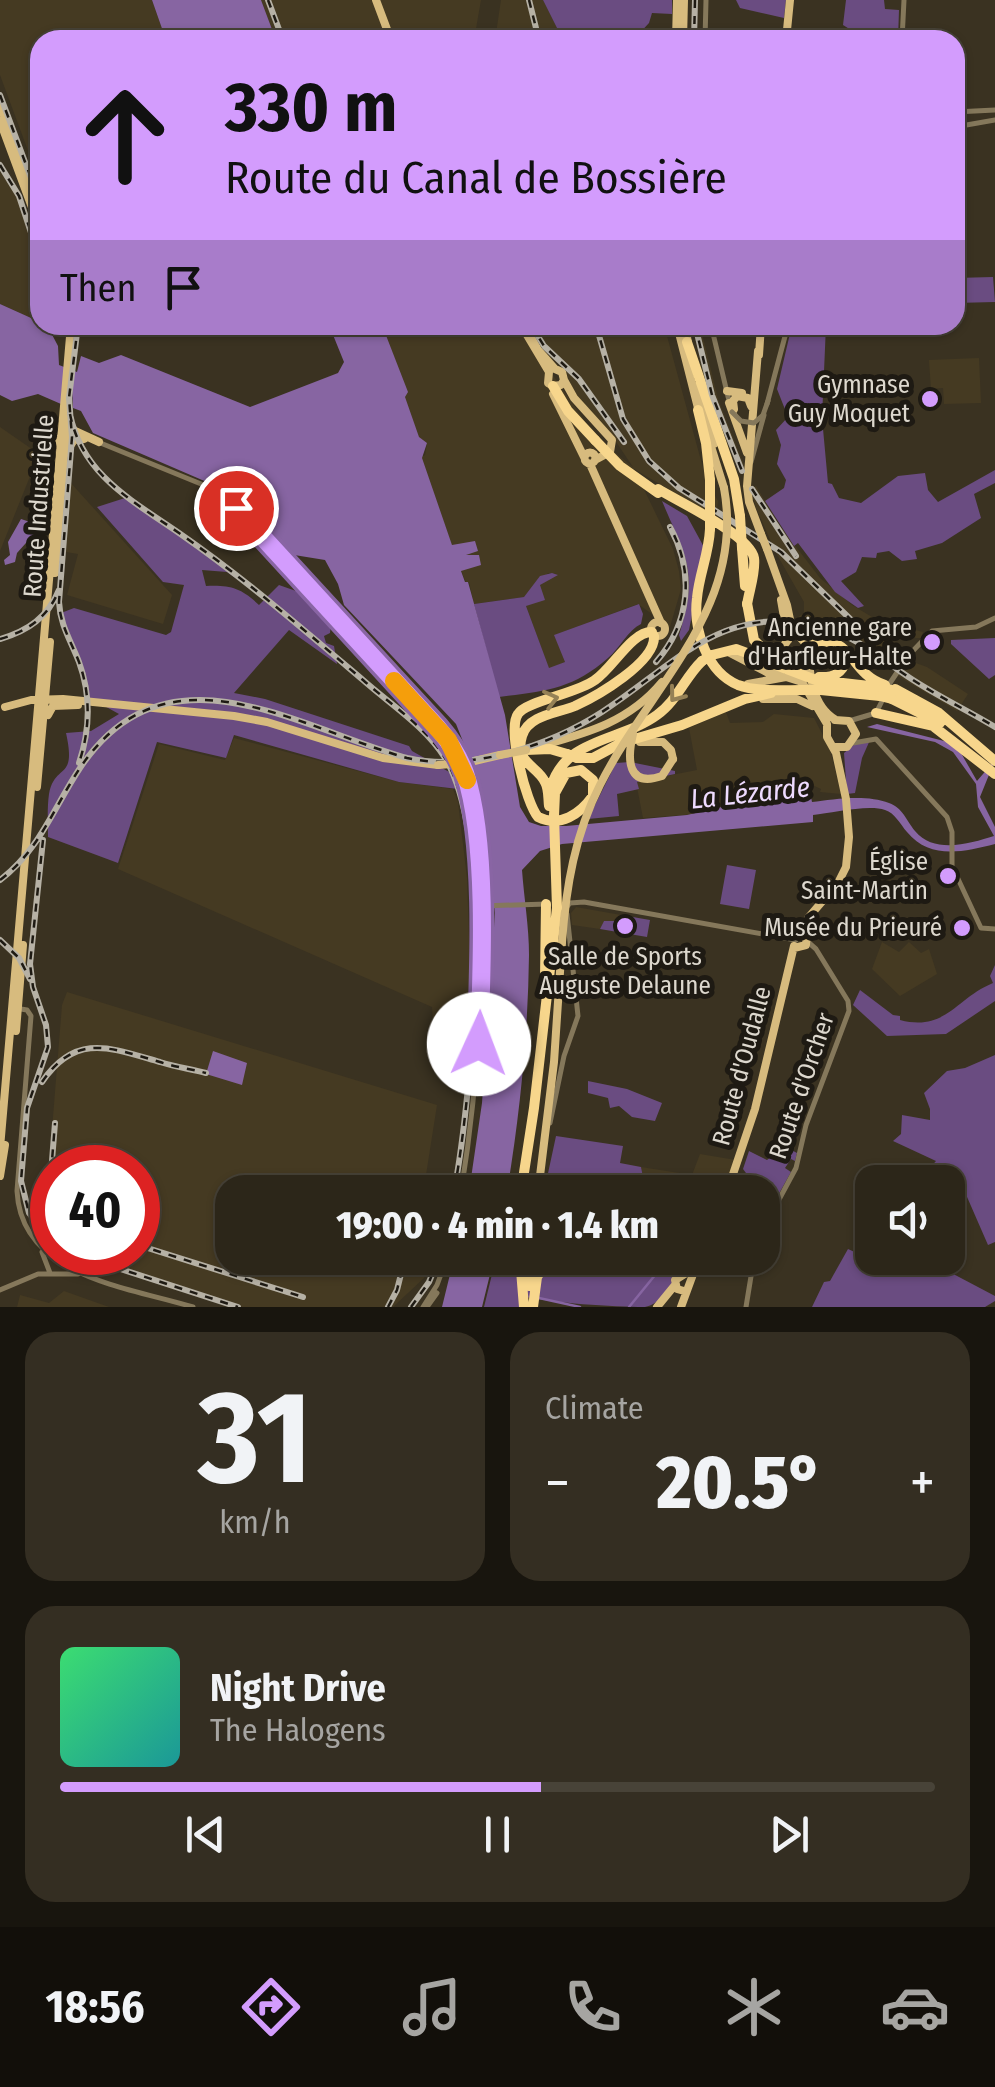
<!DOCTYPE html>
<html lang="en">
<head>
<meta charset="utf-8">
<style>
	:root { --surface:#2c2619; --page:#342e22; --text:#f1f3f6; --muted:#a6a5a2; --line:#484338; --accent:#d39cfd }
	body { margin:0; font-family:"Fira Sans Condensed",sans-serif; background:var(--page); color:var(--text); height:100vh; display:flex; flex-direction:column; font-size:38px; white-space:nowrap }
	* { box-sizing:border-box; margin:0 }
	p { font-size:32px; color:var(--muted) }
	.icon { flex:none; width:55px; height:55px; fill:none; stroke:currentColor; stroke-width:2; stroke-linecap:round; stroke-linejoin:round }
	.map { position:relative; height:1307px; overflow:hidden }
	.sheet { display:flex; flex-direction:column; gap:25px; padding:25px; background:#18150e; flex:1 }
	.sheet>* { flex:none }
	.banner { position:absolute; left:30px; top:30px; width:935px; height:305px; border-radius:30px; box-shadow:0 2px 8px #0004,0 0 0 2px var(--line); background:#d39cfd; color:#111; overflow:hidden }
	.tools { position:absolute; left:855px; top:1165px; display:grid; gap:20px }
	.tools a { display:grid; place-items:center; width:110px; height:110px; border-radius:20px; background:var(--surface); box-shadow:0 2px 8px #0004,0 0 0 2px var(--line); font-size:50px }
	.speed { position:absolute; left:30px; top:1145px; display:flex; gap:20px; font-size:50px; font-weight:700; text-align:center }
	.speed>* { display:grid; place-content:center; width:130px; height:130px; border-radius:50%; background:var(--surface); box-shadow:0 2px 8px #0004,0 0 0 2px var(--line); line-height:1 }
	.speed .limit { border:15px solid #d22; background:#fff; color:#111 }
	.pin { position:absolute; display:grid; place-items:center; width:85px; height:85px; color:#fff; margin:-42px; border:5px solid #fff; border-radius:50%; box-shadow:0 2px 10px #0007 }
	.me { position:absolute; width:110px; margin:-55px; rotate:2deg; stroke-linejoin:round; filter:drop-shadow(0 0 8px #0008) }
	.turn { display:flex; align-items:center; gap:35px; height:210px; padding:0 30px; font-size:45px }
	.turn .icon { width:130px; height:130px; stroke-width:2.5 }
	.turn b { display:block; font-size:70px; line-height:85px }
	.then { display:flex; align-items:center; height:95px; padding:0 30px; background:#0003; gap:20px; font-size:38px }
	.big { font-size:75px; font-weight:800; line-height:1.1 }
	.sheet .widget { flex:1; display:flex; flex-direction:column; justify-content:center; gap:15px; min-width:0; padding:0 35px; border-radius:30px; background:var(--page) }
	.sheet .dial { align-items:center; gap:0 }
	.dial b { font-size:130px; line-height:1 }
	.song { display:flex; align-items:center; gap:30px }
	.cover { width:120px; height:120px; border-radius:15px; background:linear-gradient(135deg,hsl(140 70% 55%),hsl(180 70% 35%)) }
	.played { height:10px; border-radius:5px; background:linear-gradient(90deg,var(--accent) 55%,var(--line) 55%) }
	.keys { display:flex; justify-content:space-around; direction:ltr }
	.heat { display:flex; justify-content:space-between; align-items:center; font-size:55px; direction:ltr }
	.sheet .tiles { flex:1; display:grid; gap:25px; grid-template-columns:1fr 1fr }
	.widget:last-child { grid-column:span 2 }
	.trip { position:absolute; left:215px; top:1175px; width:565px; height:100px; border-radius:30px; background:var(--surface); box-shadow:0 2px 8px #0004,0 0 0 2px var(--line); font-weight:800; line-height:100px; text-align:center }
	.dock { display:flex; height:160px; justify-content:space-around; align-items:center; background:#120f0a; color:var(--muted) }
	.dock .icon { width:70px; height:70px }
	.dock .current { color:var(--accent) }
	.dock b { font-size:45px; color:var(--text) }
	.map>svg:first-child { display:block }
	.built { fill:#453a22; fill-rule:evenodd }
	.green { fill:#6a4c81 }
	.water { fill:#8765a2 }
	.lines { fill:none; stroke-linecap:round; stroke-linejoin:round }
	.stream { stroke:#8765a2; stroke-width:2.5 }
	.minor { stroke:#85785b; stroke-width:5 }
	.major { stroke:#d7bb7e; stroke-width:8 }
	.highway { stroke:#f7d68c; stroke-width:10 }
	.rail-casing { stroke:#b6b1a5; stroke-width:6 }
	.rail { stroke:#1e1a13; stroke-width:2.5; stroke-dasharray:8; stroke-linecap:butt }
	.minor-bridge { stroke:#85785b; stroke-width:5 }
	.major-bridge { stroke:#d7bb7e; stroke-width:8 }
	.highway-bridge { stroke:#f7d68c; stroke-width:10 }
	.oneway { stroke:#958156 }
	.route-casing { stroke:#8965a4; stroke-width:25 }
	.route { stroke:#d39cfd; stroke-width:18 }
	.slow { stroke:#f59e0b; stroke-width:18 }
	.poi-dot { fill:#d39cfd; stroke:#1e1a13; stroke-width:4 }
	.labels { text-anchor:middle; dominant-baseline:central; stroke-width:10; stroke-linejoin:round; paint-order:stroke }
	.poi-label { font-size:25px; fill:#ddd8ce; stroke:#1e1a13; text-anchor:end }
	.street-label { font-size:25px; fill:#ddd8ce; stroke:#1e1a13 }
	.water-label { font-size:28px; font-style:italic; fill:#eedbff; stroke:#1e1a13 }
</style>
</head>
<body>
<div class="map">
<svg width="995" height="1307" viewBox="0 0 995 1307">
	<rect width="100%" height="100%" fill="#3a3221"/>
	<path class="built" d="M0 0H152L166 40H40V183L0 75Z
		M261 0H481L474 40H276Z
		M501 0H543L563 40H495Z
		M0 171 23 202 40 236 37 239 40 322 0 304Z
		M382 325H664L706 479 718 501 716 517 634 469 673 549 679 571 681 589 670 627 638 604 555 635 565 662 549 669 526 606 543 581 557 574 548 573 524 597 474 604 469 582 466 583 461 570 479 555 457 556 475 542 452 546 421 457 425 455 427 443 419 438 404 397 407 392ZM539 342 548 356 565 369 574 393 608 430 633 467 596 437 545 364Z
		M692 325H700L718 399 746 470 740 473 707 392Z
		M979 358 981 403 944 404 943 388 931 389 929 360Z
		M0 427 39 454 0 551Z
		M69 481 172 595 163 624 67 595 78 554 66 552Z
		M756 486 780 526 820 578 852 605 877 620 923 632 921 638H916L872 623 869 627 904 657 894 670 847 639 799 626 798 617 804 613V602L776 553 756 508 751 489Z
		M910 661 927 667 968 694 957 711 898 676Z
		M726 712 730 723 763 722 774 714 814 718 830 749 841 794 820 792 821 789 808 783 798 798 802 799 793 801 730 805 697 814 643 818 636 782 697 770 689 728Z
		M234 738 399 782 453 789 458 802 467 878 470 966 468 1045 434 1035 432 1007 118 869 159 744 225 760Z
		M576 907 621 915 620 921H604L600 929 572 925 571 913Z
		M882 942 899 952 909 942 921 953 929 949 937 974 900 996 872 969Z
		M67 992 437 1105 426 1175 452 1180 449 1192H232V1258H435L424 1278 393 1307H242L75 1253 138 1252V1168H52V1224L46 1204 62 1005Z
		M700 1154 736 1160 722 1192H646L641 1167 692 1175Z
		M64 1291 109 1307H17L20 1295 49 1303Z"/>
	<path class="green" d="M543 0H672V14L652 13 649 23 636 37 560 34Z
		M736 0H786L784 18 740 8Z
		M846 0H884L885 9 899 10 898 40H867L843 25Z
		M993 277 995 302 955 303V278Z
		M792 325H826L822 418 828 483 832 484 839 498 861 503 898 476 925 473 928 490 938 502 995 470V483L974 494 981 518 942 543 915 551 917 559 902 561 889 551 877 553 876 558 862 557 856 572 841 581 864 606 858 608 835 592 798 543 794 546 765 501 784 488 786 480 777 464 781 445 776 430 788 417 777 389Z
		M125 498 240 577 237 579 227 572 202 570 206 586C231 585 241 588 259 605L279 585 296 591 331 624 330 633 324 636 326 643 334 646 337 664 289 630 234 693 265 699 409 746 412 751 451 773 458 789 399 782 234 735 226 758 157 742 118 863 48 837C48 823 47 808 49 794 55 762 77 782 66 733L91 731 119 714 90 698 61 613 74 608 166 635 171 632 184 585 163 582 97 507Z
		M662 501 687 516 705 549 689 630 681 641 679 635C699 571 686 558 662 501Z
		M552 573 558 575 540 585 545 600 526 606 549 668 565 662 554 635 639 604 643 614 641 624C628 630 620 648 608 658 572 690 544 691 499 697L474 604 524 597 540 576Z
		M995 638V675L989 679 951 644V640Z
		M870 740 862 758 855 793 847 794 844 753 856 743Z
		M630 762 675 771V774L637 782 639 789 617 794 619 816 588 819 616 763Z
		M727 865 756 870 749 909 720 904Z
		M621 915 650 920 647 937 600 929 604 921H619Z
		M995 965V1001L946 1034 887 1036 853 1005 860 990 893 1015 900 1016V1020C946 1032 956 998 993 983L990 976Z
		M995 1055V1242L988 1245 964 1190 948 1194V1182H917L936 1161 893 1141 901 1134 902 1115 930 1120V1109L924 1093 947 1071 965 1068Z
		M588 1081 627 1089 662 1103 655 1121 632 1117 619 1106 610 1108 608 1098 588 1093Z
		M556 1136 623 1146 620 1163 641 1167 646 1192H544Z
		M784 1146 797 1153 795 1161 791 1159 785 1168 791 1172 776 1199 771 1196 763 1210 762 1192 741 1183 746 1173 743 1169 749 1151 767 1160Z
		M872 1234V1258H923L995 1296V1301L985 1307H812L824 1282 830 1281 848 1249 859 1254Z
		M496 1258H657L660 1266 667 1258H692C682 1274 665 1303 645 1307 612 1307 554 1303 520 1296V1307H484Z"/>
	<path class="water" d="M152 0H261L276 40H166Z
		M0 304 40 322V325H47L58 346 59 365 77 372 81 356 99 363 121 355 250 407 338 373 344 362 329 325H382L408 392 405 397 419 437 427 443 422 458 452 545 475 541 478 551 466 555H479L481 565 461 571 465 582H468L505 715 520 807 529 822 541 826H566L687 815 730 805 811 797 812 802C834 799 867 794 889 803 903 808 906 820 915 831 935 855 971 843 994 836L978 807 976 784 953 752 935 742 867 727 877 724 948 742 961 753 977 781 995 760 980 797 995 827V844C963 852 930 860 907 832 900 824 895 813 885 810 869 804 831 813 813 815V822L562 844 540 851 522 870C524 898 529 927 529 955 528 1035 520 1113 507 1192H469L482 1103 495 913 480 784 456 724 344 605 338 584 325 560 288 554 232 493 223 489 93 433 81 411 73 408 72 389 65 387 61 404 38 394 12 401 0 395Z
		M21 519 33 523 34 534 17 553 15 562 5 565 4 560 10 555 8 542Z
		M213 1051 247 1063 242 1085 206 1074Z
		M454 1258H494L482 1307H442Z"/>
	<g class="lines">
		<path class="stream" d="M539 1298 580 1307
			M629 1307 669 1258"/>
		<path class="minor" d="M705 40 706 0
			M902 40 904 0
			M955 112 995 110
			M955 127 995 120
			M711 325 730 405
			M767 404 788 325
			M98 442 206 486 236 508 437 727C449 741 459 755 464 773 477 811 478 855 479 894 484 995 477 1093 461 1192
			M751 462 764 415
			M888 686 908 656 932 631 976 627 995 618
			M849 721 876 713 884 697
			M853 743 876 739 947 817 952 832V866L981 928 995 929
			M480 906 547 904
			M566 908 570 903 584 902 796 940
			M15 1008 27 1010 31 1016 17 1191C21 1277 128 1287 193 1307
			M550 1123 564 1056 578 1016 567 914
			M762 1231 796 1168 806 1125 849 1011 848 1001 816 949 808 942
			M42 1252 50 1273
			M0 1290 38 1274H78
			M423 1307 437 1285 447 1258
			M427 1307 437 1293
			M746 1307 754 1258"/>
		<path class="major" d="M376 0 391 40
			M676 40 677 0
			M683 40 684 0
			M786 40 790 0
			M0 105 40 213
			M0 121 40 229
			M521 325 549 372 548 383 553 386 561 385 564 380 562 372 555 369 538 350 524 325
			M677 325 699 412
			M685 325 688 343
			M758 351 747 486 749 502 761 534
			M759 355 761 325
			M564 380 574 398 612 440 610 452 595 460
			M697 386 714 444
			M727 391 742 393
			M553 394 584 457
			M729 403 747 453
			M734 409 733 401 737 396 748 398 751 406
			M46 424 59 445
			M69 425 75 431 99 442
			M709 440 724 488
			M69 448 74 440 84 439
			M584.5 458a5.5 5.5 0 1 1 11 0a5.5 5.5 0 1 1-11 0Z
			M590 464 661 623
			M767 549 787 605 792 629 808 646C809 671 811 706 836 720
			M55 573 67 417
			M781 600 788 640
			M651 629a7 7 0 1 1 14 0a7 7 0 1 1-14 0Z
			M788 640 782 648 783 657 808 672
			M730 653 770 674 780 673
			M748 684 786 677 802 682 827 724V737L836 753 846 799 849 837 846 867 838 883 808 918 806 945 794 948
			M763 699H797L812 706
			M5 707 31 700 63 699 234 716 267 722 383 758 438 765
			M48 715 53 706 78 705
			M640 742H663L671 750 673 759
			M540 746C587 733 629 722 662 682
			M834 747H847L856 734 849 721 835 720
			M466 763 500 755
			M37 787 50 642
			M16 1031 23 945
			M0 1148 71 325
			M0 1176 5 1145
			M538 1192 554 1062 562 942
			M727 1192 755 1109 794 946
			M684 1291 677 1289 675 1280 694 1268
			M657 1307 675 1285
			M681 1307 699 1258"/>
		<path class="highway" d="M687 342 734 479 740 516
			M553 386 568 411 595 440
			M698 410 706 443 710 480
			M658 489C679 502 750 535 754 558 756 572 749 591 747 605
			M710 529C709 553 699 575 697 598 693 630 707 672 738 685 756 692 782 690 801 690
			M742 548 745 586
			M747 603 754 640 776 662
			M806 643C856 632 846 672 885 685
			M712 655 736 649 766 660
			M819 677C833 678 843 673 846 660L843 650
			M825 681 878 687
			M895 689 939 713 995 761
			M821 690 880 696
			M892 699 940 723
			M876 713 933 726 995 774
			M526 750 550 749 567 754
			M577 758H593L621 743 682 725 745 699 771 693
			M551 787C566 737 620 742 657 715 677 701 685 677 702 661
			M549 806C548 798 549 789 545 782 537 765 514 763 522 736 528 715 558 713 575 706 597 696 656 662 654 636
			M554 816 555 793 566 773 581 770 593 780V796C580 814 560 828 538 817 526 803 507 729 518 714 526 701 576 694 595 680 613 668 632 631 652 632
			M545 978 546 904
			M521 1192 534 1108 557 908
			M520 1258 524 1307
			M529 1286 531 1258
			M533 1307 537 1277 549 1258"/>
		<g class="rail-casing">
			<path id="rail" d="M268 0 283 40
				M529 0 539 40
				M694 40 695 0
				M0 95 40 202
				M0 165 19 196 38 254
				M78 325 69 398 72 437 59 602C60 625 71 641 79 662 91 695 90 730 79 763
				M531 325 544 346 579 379 624 442
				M596 325 623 419 649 461 679 488 781 552 872 640
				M695 325 712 395 742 471
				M70 414C82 475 133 501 179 533 244 578 303 629 363 680 390 704 426 727 445 758 495 841 472 1095 454 1192
				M752 489 796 556
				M0 639C28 631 48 617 59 590
				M656 662C690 623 695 573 670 527
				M43 840 30 964 33 987 46 1025 48 1047 27 1108 21 1181 29 1213 52 1243
				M0 880C39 851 54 807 80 768 166 640 294 726 407 758 470 772 549 746 602 712 677 663 724 600 825 628 859 638 881 659 910 678 937 696 967 710 995 727
				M0 940 19 958 30 979
				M42 1082C76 1032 111 1048 160 1062 175 1067 191 1069 206 1073
				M251 1182 286 1192
				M52 1221 49 1198 55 1123
				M138 1245 303 1297
				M68 1252 238 1307
				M388 1307 397 1290 405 1258
				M411 1307 429 1282 439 1258"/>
		</g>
		<use href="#rail" class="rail"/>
		<path class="minor-bridge" d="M732 412 741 421 754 423 763 415 768 401"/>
		<path class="major-bridge" d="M761 534 767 549
			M633 734C627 759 627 788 662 776L673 759
			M500 755 526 750
			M438 765 466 763
			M562 942C566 887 575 834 600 785 649 687 746 608 724 488"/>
		<path class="highway-bridge" d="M595 440 620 466 658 493
			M740 516 742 548
			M710 529V480
			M702 661 712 655
			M776 665 821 682
			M884 688 895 691
			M801 690H821
			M880 696 892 699
			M567 754 577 758
			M554 816 557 908"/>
	</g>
	<defs><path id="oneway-chevron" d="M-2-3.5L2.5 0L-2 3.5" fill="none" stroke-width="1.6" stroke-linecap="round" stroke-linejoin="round" transform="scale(2.5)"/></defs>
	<g class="oneway">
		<use href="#oneway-chevron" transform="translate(676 695) rotate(127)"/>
		<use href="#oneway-chevron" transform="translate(551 699) rotate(-14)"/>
	</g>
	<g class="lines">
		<g class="route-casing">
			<path id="route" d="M236 508 437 727C449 741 459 756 465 773 488 842 482 970 479 1044"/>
		</g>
		<use href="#route" class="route"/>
		<path class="slow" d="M394 681 448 740 467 780"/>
	</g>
	<g class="poi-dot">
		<circle cx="930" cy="399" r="10"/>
		<circle cx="932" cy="642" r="10"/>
		<circle cx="948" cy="876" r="10"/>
		<circle cx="625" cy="926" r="10"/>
		<circle cx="962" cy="928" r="10"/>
	</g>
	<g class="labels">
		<g class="poi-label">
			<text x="910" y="385">Gymnase<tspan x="910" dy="29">Guy Moquet</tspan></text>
			<text x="912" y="628">Ancienne gare<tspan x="912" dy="29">d'Harfleur-Halte</tspan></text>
			<text x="928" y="862">Église<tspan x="928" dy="29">Saint-Martin</tspan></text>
			<text x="942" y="928">Musée du Prieuré</text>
			<text x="625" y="957" text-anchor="middle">Salle de Sports<tspan x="625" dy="29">Auguste Delaune</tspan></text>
		</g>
		<g class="street-label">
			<text transform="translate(39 506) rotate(-86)">Route Industrielle</text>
			<text transform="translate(742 1066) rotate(-75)">Route d'Oudalle</text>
			<text transform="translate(802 1086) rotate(-71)">Route d'Orcher</text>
		</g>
		<g class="water-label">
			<text transform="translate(750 793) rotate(-6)">La Lézarde</text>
		</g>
	</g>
</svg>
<div class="tools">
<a><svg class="icon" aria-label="sound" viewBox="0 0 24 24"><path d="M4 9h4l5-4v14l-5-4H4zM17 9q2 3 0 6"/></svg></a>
</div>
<div class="speed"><div class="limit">40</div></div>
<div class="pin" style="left:236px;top:508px;background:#d93025"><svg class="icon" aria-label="arrive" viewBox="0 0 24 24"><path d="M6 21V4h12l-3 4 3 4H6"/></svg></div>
<svg class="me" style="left:479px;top:1044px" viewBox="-20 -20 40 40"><circle r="19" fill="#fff"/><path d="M0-13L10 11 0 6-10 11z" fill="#d39cfd"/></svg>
<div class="trip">19:00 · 4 min · 1.4 km</div>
<div class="banner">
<div class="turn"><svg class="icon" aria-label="ahead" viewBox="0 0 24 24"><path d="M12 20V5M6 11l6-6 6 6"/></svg><div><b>330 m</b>Route du Canal de Bossière</div></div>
<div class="then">Then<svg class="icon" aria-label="arrive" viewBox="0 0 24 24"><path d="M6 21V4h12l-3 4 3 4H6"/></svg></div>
</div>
</div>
<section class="sheet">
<div class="tiles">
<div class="widget dial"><b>31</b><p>km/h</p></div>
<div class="widget"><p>Climate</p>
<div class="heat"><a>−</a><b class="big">20.5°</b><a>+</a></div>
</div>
<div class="widget">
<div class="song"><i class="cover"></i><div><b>Night Drive</b><p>The Halogens</p></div></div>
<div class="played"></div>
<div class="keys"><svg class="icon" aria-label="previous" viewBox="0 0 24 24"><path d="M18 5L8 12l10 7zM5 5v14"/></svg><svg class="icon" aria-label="pause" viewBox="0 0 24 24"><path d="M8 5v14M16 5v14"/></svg><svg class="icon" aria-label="next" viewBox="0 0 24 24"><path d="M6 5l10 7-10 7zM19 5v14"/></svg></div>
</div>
</div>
</section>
<nav class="dock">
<b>18:56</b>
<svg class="icon current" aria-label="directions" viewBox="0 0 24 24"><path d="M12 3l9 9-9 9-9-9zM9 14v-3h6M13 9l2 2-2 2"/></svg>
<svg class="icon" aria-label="music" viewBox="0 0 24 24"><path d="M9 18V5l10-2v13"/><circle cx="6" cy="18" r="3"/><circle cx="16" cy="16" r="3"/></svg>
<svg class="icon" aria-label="phone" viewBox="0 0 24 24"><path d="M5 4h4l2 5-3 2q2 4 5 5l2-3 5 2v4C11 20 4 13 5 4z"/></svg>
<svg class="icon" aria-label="climate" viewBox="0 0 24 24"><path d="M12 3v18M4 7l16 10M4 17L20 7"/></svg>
<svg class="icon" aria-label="car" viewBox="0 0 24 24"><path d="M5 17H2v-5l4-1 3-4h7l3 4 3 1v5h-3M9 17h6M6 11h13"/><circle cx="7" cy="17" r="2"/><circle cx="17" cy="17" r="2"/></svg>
</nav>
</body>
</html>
